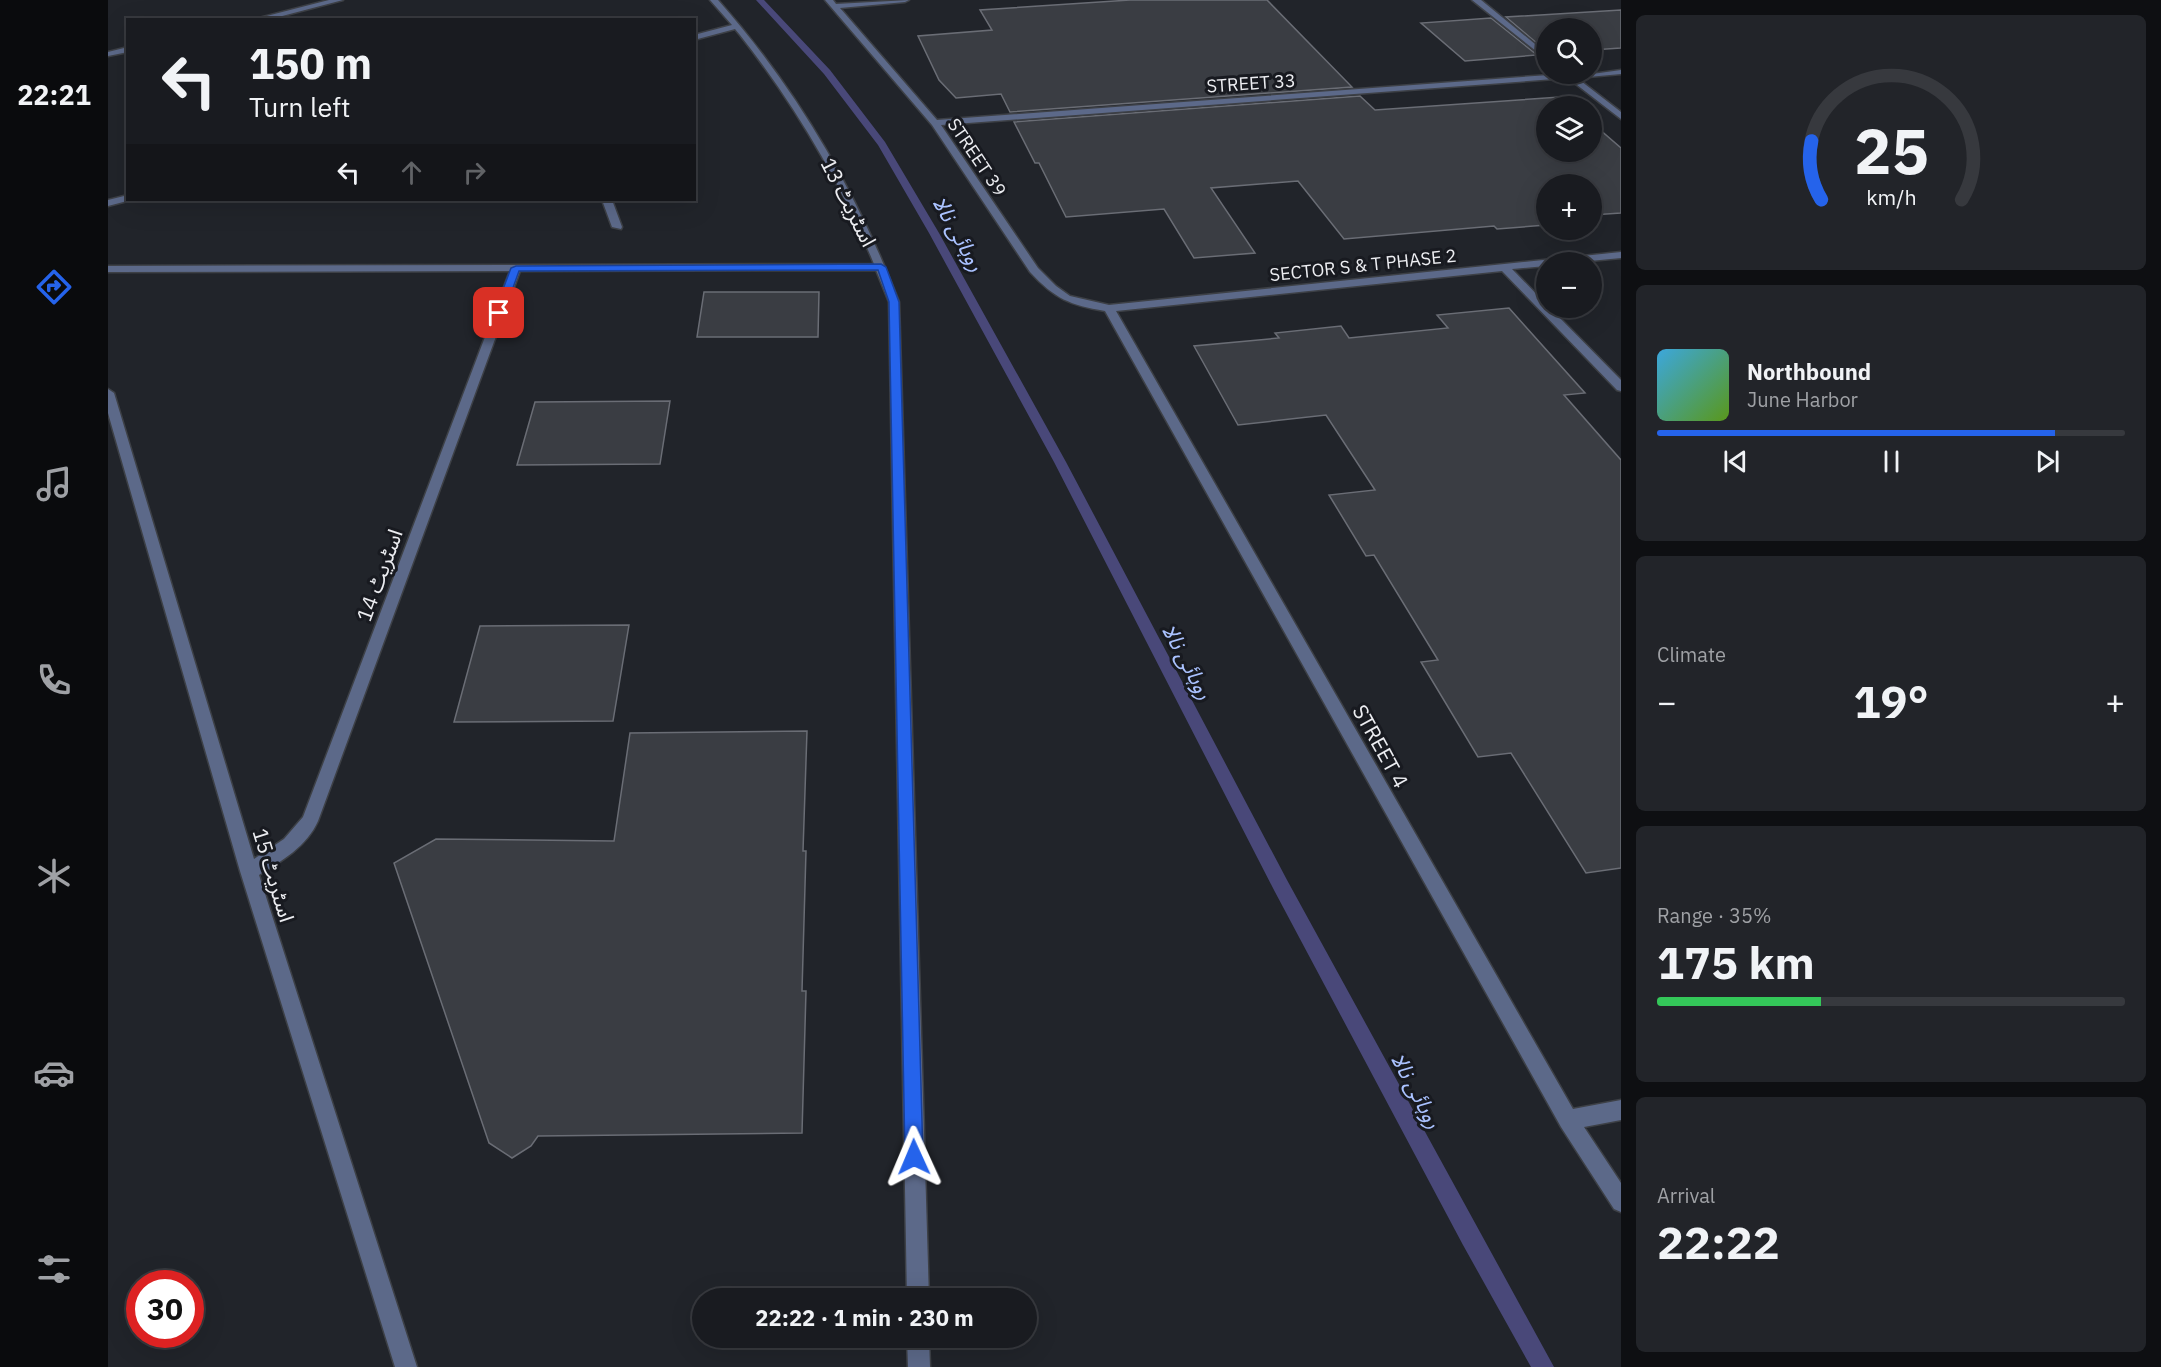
<!DOCTYPE html>
<html lang="en">
<head>
<meta charset="utf-8">
<style>
	:root { --surface:#191b20; --page:#222429; --text:#f1f3f6; --muted:#9fa1a5; --line:#37393e; --accent:#2563eb }
	body { margin:0; font-family:"IBM Plex Sans","Noto Sans Arabic",sans-serif; background:var(--page); color:var(--text); height:100vh; display:flex; flex-direction:column; font-size:22px; white-space:nowrap }
	* { box-sizing:border-box; margin:0 }
	p { font-size:20px; color:var(--muted) }
	.icon { flex:none; width:33px; height:33px; fill:none; stroke:currentColor; stroke-width:2; stroke-linecap:round; stroke-linejoin:round }
	.map { position:relative; flex:1; overflow:hidden }
	.side { display:flex; flex-direction:column; gap:15px; padding:15px; background:#0e0f12; width:540px }
	.side>* { flex:none }
	.banner { position:absolute; left:18px; top:18px; width:570px; height:183px; border-radius:0px; box-shadow:0 6px 24px #0002,0 0 0 2px var(--line); background:#191b20; color:var(--text); overflow:hidden }
	.fabs { position:absolute; left:1428px; top:18px; display:grid; gap:12px }
	.fabs a { display:grid; place-items:center; width:66px; height:66px; border-radius:50%; background:var(--surface); box-shadow:0 6px 24px #0002,0 0 0 2px var(--line); font-size:30px }
	.speed { position:absolute; left:18px; top:1270px; display:flex; gap:12px; font-size:30px; font-weight:700; text-align:center }
	.speed>* { display:grid; place-content:center; width:78px; height:78px; border-radius:50%; background:var(--surface); box-shadow:0 6px 24px #0002,0 0 0 2px var(--line); line-height:1 }
	.speed .limit { border:9px solid #d22; background:#fff; color:#111 }
	.pin { position:absolute; display:grid; place-items:center; width:51px; height:51px; color:#fff; margin:-26px; border-radius:12px; box-shadow:0 3px 9px #0006 }
	.me { position:absolute; width:66px; margin:-33px; rotate:359deg; stroke-linejoin:round; filter:drop-shadow(0 0 4px #0008) }
	.turn { display:flex; align-items:center; gap:21px; height:126px; padding:0 24px; font-size:27px }
	.turn .icon { width:78px; height:78px; stroke-width:2.5 }
	.turn b { display:block; font-size:42px; line-height:51px }
	.lanes { display:flex; align-items:center; height:57px; padding:0 24px; background:#0003; justify-content:center; gap:30px; direction:ltr }
	.lanes .off { opacity:.35 }
	.big { font-size:45px; font-weight:700; line-height:1.1 }
	.side .tile { flex:1; display:flex; flex-direction:column; justify-content:center; gap:9px; min-width:0; padding:0 21px; border-radius:9px; background:var(--page) }
	.side .dial { align-items:center; gap:0 }
	.dial svg { height:156px; overflow:visible; fill:none; stroke:var(--line); stroke-width:7; stroke-linecap:round; text-anchor:middle }
	.dial text { fill:var(--text); stroke:none }
	.song { display:flex; align-items:center; gap:18px }
	.cover { width:72px; height:72px; border-radius:9px; background:linear-gradient(135deg,hsl(200 70% 55%),hsl(90 70% 35%)) }
	.played { height:6px; border-radius:3px; background:linear-gradient(90deg,var(--accent) 85%,var(--line) 85%) }
	.keys { display:flex; justify-content:space-around; direction:ltr }
	.heat { display:flex; justify-content:space-between; align-items:center; font-size:33px; direction:ltr }
	.charge { height:9px; border-radius:4px; background:linear-gradient(90deg,#34c759 35%,var(--line) 0) }
	.trip { position:absolute; left:584px; top:1288px; width:345px; height:60px; border-radius:30px; background:var(--surface); box-shadow:0 6px 24px #0002,0 0 0 2px var(--line); font-weight:700; line-height:60px; text-align:center }
	main { display:flex; flex:1; min-height:0 }
	.tab-bar { display:flex; flex-direction:column; width:108px; justify-content:space-around; align-items:center; background:#0a0b0d; color:var(--muted) }
	.tab-bar .icon { width:42px; height:42px }
	.tab-bar .current { color:var(--accent) }
	.tab-bar b { font-size:27px; color:var(--text) }
	.map>svg:first-child { display:block }
	.lines { fill:none; stroke-linecap:round; stroke-linejoin:round }
	.stream { fill:#494879; fill-rule:evenodd }
	.building { fill:#3a3d43; stroke:#6a6d75; stroke-width:1.5 }
	.minor-casing { stroke:#3d4046; stroke-width:3 }
	.minor { fill:#5c6989; fill-rule:evenodd }
	.route { fill:#2563eb; stroke:#184099; stroke-width:1.5 }
	.labels { text-anchor:middle; dominant-baseline:central; stroke-width:6; stroke-linejoin:round; paint-order:stroke }
	.far-street-label { font-size:18px; fill:#ecedf1; stroke:#181a20 }
	.street-label { font-size:21px; fill:#ecedf1; stroke:#181a20 }
	.water-label { font-size:22px; font-style:italic; fill:#aac2ff; stroke:#181a20 }
</style>
</head>
<body>
<main>
<nav class="tab-bar">
<b>22:21</b>
<svg class="icon current" aria-label="directions" viewBox="0 0 24 24"><path d="M12 3l9 9-9 9-9-9zM9 14v-3h6M13 9l2 2-2 2"/></svg>
<svg class="icon" aria-label="music" viewBox="0 0 24 24"><path d="M9 18V5l10-2v13"/><circle cx="6" cy="18" r="3"/><circle cx="16" cy="16" r="3"/></svg>
<svg class="icon" aria-label="phone" viewBox="0 0 24 24"><path d="M5 4h4l2 5-3 2q2 4 5 5l2-3 5 2v4C11 20 4 13 5 4z"/></svg>
<svg class="icon" aria-label="climate" viewBox="0 0 24 24"><path d="M12 3v18M4 7l16 10M4 17L20 7"/></svg>
<svg class="icon" aria-label="car" viewBox="0 0 24 24"><path d="M5 17H2v-5l4-1 3-4h7l3 4 3 1v5h-3M9 17h6M6 11h13"/><circle cx="7" cy="17" r="2"/><circle cx="17" cy="17" r="2"/></svg>
<svg class="icon" aria-label="filters" viewBox="0 0 24 24"><path d="M4 7h16M4 17h16"/><circle cx="9" cy="7" r="2"/><circle cx="15" cy="17" r="2"/></svg>
</nav>
<div class="map">
<svg width="1513" height="1367" viewBox="0 0 1513 1367">
	<rect width="100%" height="100%" fill="#21242a"/>
	<g class="lines">
		<path class="stream" d="M648 0H656L722 70 777 142 831 233 958 462 1179 880 1446 1367H1423L1355 1245 1167 892 946 462 821 233 770 145 716 74Z"/>
	</g>
	<path class="building" d="M1022 0H1159L1244 87 902 112 893 94 848 98 831 80 810 36 884 30 872 10Z
		M1513 10V48L1484 50V28H1438V51L1398 17Z
		M1383 18 1429 55 1357 61 1313 23Z
		M1252 96 1267 110 1452 97 1464 106H1438V152H1484V123L1513 148V213L1484 215V184H1438V225L1389 229 1386 226 1236 239 1190 181 1103 188 1147 253 1086 258 1056 209 958 217 931 163H927L906 122Z
		M596 292H711L710 337H589Z
		M1401 308 1477 393 1456 395 1513 460V868L1478 873 1403 753 1370 757 1313 662 1330 660 1266 555 1258 556 1221 495 1267 490 1218 415 1130 425 1086 346 1171 338 1167 333 1233 326 1241 338 1340 328 1329 315Z
		M562 401 552 464 409 465 427 402Z
		M521 625 505 721 346 722 372 626Z
		M699 731 695 851H698L694 991H698L694 1133 430 1136 423 1146 404 1158 381 1143 286 863 328 839 506 841 522 733Z"/>
	<g class="lines">
		<g class="minor-casing">
			<path id="minor" d="M221 0H235L159 20H143Z
				M602 0H610C689 89 748 191 791 302L821 1299H799L781 302 768 270 412 271 210 821C199 846 174 861 151 875L309 1367H287L132 871 0 413V389L6 393 146 859 176 839 195 817 402 271 0 272V266L766 264C732 181 687 105 632 35L627 29 586 40V35L624 25Z
				M717 0H725L728 4 801 0 797 2 732 8 829 120 1455 74H1484L1513 70V74L1469 78 1513 112V119L1460 78 833 125 930 268 948 286 962 296 1001 305 1513 252V258L1471 262H1438V266L1404 269 1438 304V308H1442L1513 380V391L1509 390 1394 271 1008 311 1465 1109 1513 1100V1120L1476 1127 1513 1183V1212L1506 1209 1453 1127 997 311C962 305 947 299 922 272L824 125Z
				M1364 0H1373L1438 53V59Z
				M20 47V52L0 56V52Z
				M20 195V200H23L0 206V200Z
				M494 200H504L514 227 513 229 504 227Z
				M799 1338H821L822 1367H800Z"/>
		</g>
		<use href="#minor" class="minor"/>
	</g>
	<path class="route" d="M773 264 778 267 791 302 815 1157 813 1163 806 1166 800 1163 797 1157 781 302 770 270 411 271 396 313 391 316 386 313 403 268 408 266Z"/>
	<g class="labels">
		<g class="far-street-label">
			<text transform="translate(1143 83) rotate(-4)">STREET 33</text>
			<text transform="translate(869 157) rotate(56)">STREET 39</text>
			<text transform="translate(1255 265) rotate(-6)">SECTOR S &amp; T PHASE 2</text>
		</g>
		<g class="street-label">
			<text transform="translate(741 202) rotate(63)">اسٹریٹ 13</text>
			<text transform="translate(271 575) rotate(-70)">اسٹریٹ 14</text>
			<text transform="translate(1273 746) rotate(61)">STREET 4</text>
			<text transform="translate(166 875) rotate(73)">اسٹریٹ 15</text>
		</g>
		<g class="water-label">
			<text transform="translate(851 233) rotate(61)">روہائی نالا</text>
			<text transform="translate(1080 661) rotate(62)">روہائی نالا</text>
			<text transform="translate(1309 1090) rotate(62)">روہائی نالا</text>
		</g>
	</g>
</svg>
<div class="fabs">
<a><svg class="icon" aria-label="search" viewBox="0 0 24 24"><circle cx="10" cy="10" r="6"/><path d="M15 15l6 6"/></svg></a>
<a><svg class="icon" aria-label="layers" viewBox="0 0 24 24"><path d="M12 4l9 5-9 5-9-5zM3 14l9 5 9-5"/></svg></a>
<a>+</a>
<a>−</a>
</div>
<div class="speed"><div class="limit">30</div></div>
<div class="pin" style="left:391px;top:313px;background:#d93025"><svg class="icon" aria-label="arrive" viewBox="0 0 24 24"><path d="M6 21V4h12l-3 4 3 4H6"/></svg></div>
<svg class="me" style="left:806px;top:1157px" viewBox="-20 -20 40 40"><path d="M0-17L14 15 0 8-14 15z" fill="#2563eb" stroke="#fff" stroke-width="4"/></svg>
<div class="trip">22:22 · 1 min · 230 m</div>
<div class="banner">
<div class="turn"><svg class="icon" aria-label="left" viewBox="0 0 24 24"><path d="M17 20v-9H6M10 6l-5 5 5 5"/></svg><div><b>150 m</b>Turn left</div></div>
<div class="lanes"><svg class="icon" aria-label="left" viewBox="0 0 24 24"><path d="M17 20v-9H6M10 6l-5 5 5 5"/></svg><svg class="icon off" aria-label="ahead" viewBox="0 0 24 24"><path d="M12 20V5M6 11l6-6 6 6"/></svg><svg class="icon off" aria-label="right" viewBox="0 0 24 24"><path d="M7 20v-9h11M14 6l5 5-5 5"/></svg></div>
</div>
</div>
<section class="side">
<div class="tile dial"><svg viewBox="0 0 100 80">
<path d="M14 69A42 42 0 1 1 86 69"/>
<path d="M14 69A42 42 0 0 1 9 39" stroke="#2563eb"/>
<text x="50" y="56" font-size="32" font-weight="700">25</text>
<text x="50" y="72" font-size="11">km/h</text>
</svg></div>
<div class="tile">
<div class="song"><i class="cover"></i><div><b>Northbound</b><p>June Harbor</p></div></div>
<div class="played"></div>
<div class="keys"><svg class="icon" aria-label="previous" viewBox="0 0 24 24"><path d="M18 5L8 12l10 7zM5 5v14"/></svg><svg class="icon" aria-label="pause" viewBox="0 0 24 24"><path d="M8 5v14M16 5v14"/></svg><svg class="icon" aria-label="next" viewBox="0 0 24 24"><path d="M6 5l10 7-10 7zM19 5v14"/></svg></div>
</div>
<div class="tile"><p>Climate</p>
<div class="heat"><a>−</a><b class="big">19°</b><a>+</a></div>
</div>
<div class="tile"><p>Range · 35%</p><b class="big">175 km</b><div class="charge"></div></div>
<div class="tile"><p>Arrival</p><b class="big">22:22</b></div>
</section>
</main>
</body>
</html>
